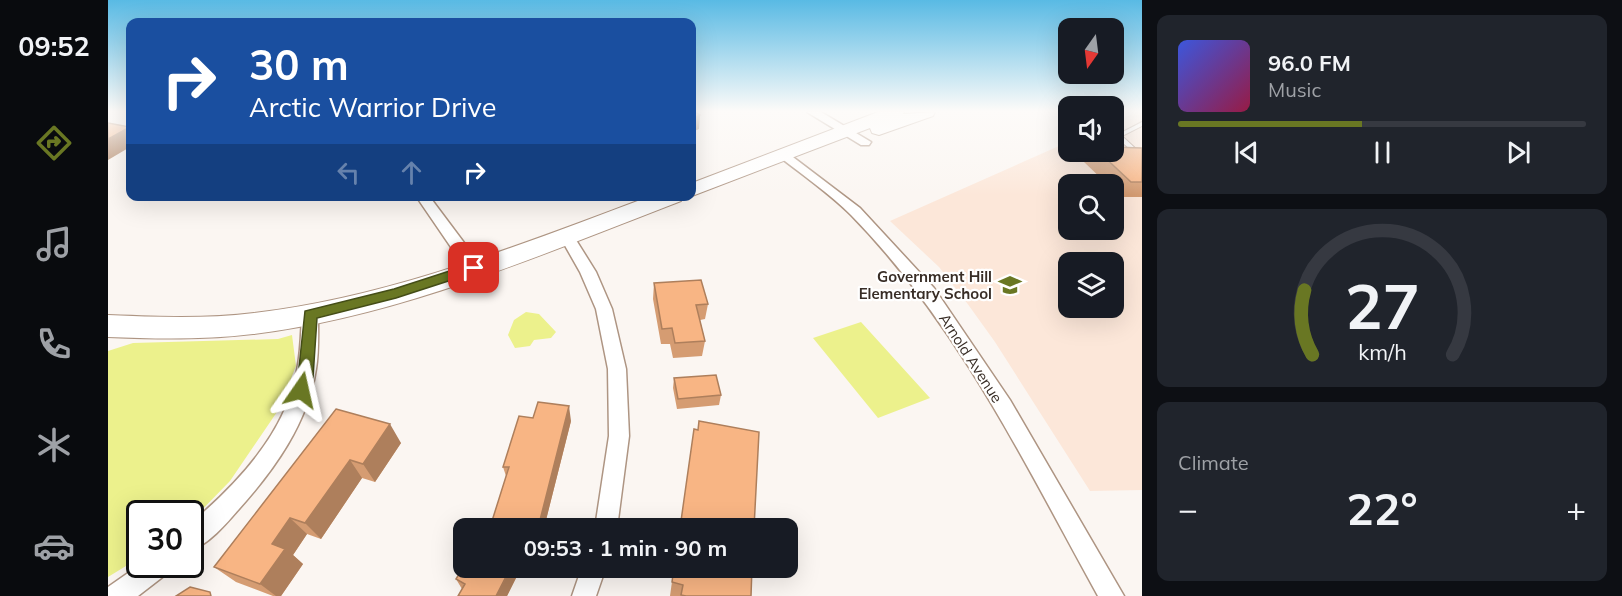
<!DOCTYPE html>
<html lang="en">
<head>
<meta charset="utf-8">
<style>
	:root { --surface:#171b24; --page:#20242c; --text:#f1f3f6; --muted:#9ea1a6; --line:#363941; --accent:#697723 }
	body { margin:0; font-family:Mulish,sans-serif; background:var(--page); color:var(--text); height:100vh; display:flex; flex-direction:column; font-size:22px; white-space:nowrap }
	* { box-sizing:border-box; margin:0 }
	p { font-size:20px; color:var(--muted) }
	.icon { flex:none; width:33px; height:33px; fill:none; stroke:currentColor; stroke-width:2; stroke-linecap:round; stroke-linejoin:round }
	.map { position:relative; flex:1; overflow:hidden }
	.details { display:flex; flex-direction:column; gap:15px; padding:15px; background:#0d0f14; width:480px }
	.details>* { flex:none }
	.hud { position:absolute; left:18px; top:18px; width:570px; height:183px; border-radius:12px; box-shadow:0 6px 24px #0002; background:#1a4fa0; color:#fff; overflow:hidden }
	.needle { width:39px; rotate:194deg }
	.tools { position:absolute; left:950px; top:18px; display:grid; gap:12px }
	.tools a { display:grid; place-items:center; width:66px; height:66px; border-radius:12px; background:var(--surface); box-shadow:0 6px 24px #0002; font-size:30px }
	.speed { position:absolute; left:18px; top:500px; display:flex; gap:12px; font-size:30px; font-weight:700; text-align:center }
	.speed>* { display:grid; place-content:center; width:78px; height:78px; border-radius:50%; background:var(--surface); box-shadow:0 6px 24px #0002; line-height:1 }
	.speed .limit { border:3px solid #111; border-radius:9px; background:#fff; color:#111 }
	.pin { position:absolute; display:grid; place-items:center; width:51px; height:51px; color:#fff; margin:-26px; border-radius:12px; box-shadow:0 3px 9px #0006 }
	.me { position:absolute; width:66px; margin:-33px; rotate:11deg; stroke-linejoin:round; filter:drop-shadow(0 0 4px #0008) }
	.turn { display:flex; align-items:center; gap:21px; height:126px; padding:0 24px; font-size:27px }
	.turn .icon { width:78px; height:78px; stroke-width:2.5 }
	.turn b { display:block; font-size:42px; line-height:51px }
	.lanes { display:flex; align-items:center; height:57px; padding:0 24px; background:#0003; justify-content:center; gap:30px; direction:ltr }
	.lanes .off { opacity:.35 }
	.big { font-size:45px; font-weight:700; line-height:1.1 }
	.details .widget { flex:1; display:flex; flex-direction:column; justify-content:center; gap:9px; min-width:0; padding:0 21px; border-radius:12px; background:var(--page) }
	.details .dial { align-items:center; gap:0 }
	.dial svg { height:156px; overflow:visible; fill:none; stroke:var(--line); stroke-width:7; stroke-linecap:round; text-anchor:middle }
	.dial text { fill:var(--text); stroke:none }
	.song { display:flex; align-items:center; gap:18px }
	.cover { width:72px; height:72px; border-radius:9px; background:linear-gradient(135deg,hsl(230 70% 55%),hsl(340 70% 35%)) }
	.played { height:6px; border-radius:3px; background:linear-gradient(90deg,var(--accent) 45%,var(--line) 45%) }
	.keys { display:flex; justify-content:space-around; direction:ltr }
	.heat { display:flex; justify-content:space-between; align-items:center; font-size:33px; direction:ltr }
	.trip { position:absolute; left:345px; top:518px; width:345px; height:60px; border-radius:12px; background:var(--surface); box-shadow:0 6px 24px #0002; font-weight:700; line-height:60px; text-align:center }
	main { display:flex; flex:1; min-height:0 }
	.tabs { display:flex; flex-direction:column; width:108px; justify-content:space-around; align-items:center; background:#090b0e; color:var(--muted) }
	.tabs .icon { width:42px; height:42px }
	.tabs .active { color:var(--accent) }
	.tabs b { font-size:27px; color:var(--text) }
	.map>svg:first-child { display:block }
	.built { fill:#fce7d9; fill-rule:evenodd }
	.green { fill:#ecf18c }
	.lines { fill:none; stroke-linecap:round; stroke-linejoin:round }
	.lane-casing { stroke:#ae9583; stroke-width:2 }
	.street-casing { stroke:#ae9583; stroke-width:3 }
	.primary-casing { stroke:#ae9583; stroke-width:2 }
	.lane { fill:#fff; fill-rule:evenodd }
	.street { fill:#fff; fill-rule:evenodd }
	.primary { fill:#fff; fill-rule:evenodd }
	.wall { fill:#d59c72 }
	.shaded-wall { fill:#ae7f5c }
	.building { fill:#f8b584; stroke:#ae7f5c; stroke-width:1.5 }
	.route { fill:#697723; stroke:#444d17; stroke-width:1.5 }
	.labels { text-anchor:middle; dominant-baseline:central; stroke-width:4.5; stroke-linejoin:round; paint-order:stroke }
	.poi-label { font-size:15px; font-weight:bold; fill:#382d26; stroke:#fff; text-anchor:end }
	.street-label { font-size:15px; fill:#382d26; stroke:#fff }
</style>
</head>
<body>
<main>
<nav class="tabs">
<b>09:52</b>
<svg class="icon active" aria-label="directions" viewBox="0 0 24 24"><path d="M12 3l9 9-9 9-9-9zM9 14v-3h6M13 9l2 2-2 2"/></svg>
<svg class="icon" aria-label="music" viewBox="0 0 24 24"><path d="M9 18V5l10-2v13"/><circle cx="6" cy="18" r="3"/><circle cx="16" cy="16" r="3"/></svg>
<svg class="icon" aria-label="phone" viewBox="0 0 24 24"><path d="M5 4h4l2 5-3 2q2 4 5 5l2-3 5 2v4C11 20 4 13 5 4z"/></svg>
<svg class="icon" aria-label="climate" viewBox="0 0 24 24"><path d="M12 3v18M4 7l16 10M4 17L20 7"/></svg>
<svg class="icon" aria-label="car" viewBox="0 0 24 24"><path d="M5 17H2v-5l4-1 3-4h7l3 4 3 1v5h-3M9 17h6M6 11h13"/><circle cx="7" cy="17" r="2"/><circle cx="17" cy="17" r="2"/></svg>
</nav>
<div class="map">
<svg width="1034" height="596" viewBox="0 0 1034 596">
	<rect width="100%" height="100%" fill="#fbf6f2"/>
	<path class="built" d="M1029 112H1034V490L982 491 887 342 859 303 831 267 782 221 960 142V152H1005V123ZM960 184H1005V230H960ZM960 262H1005V308H960Z"/>
	<path class="green" d="M418 312 431 314 448 332 443 338 426 340 422 346 407 348 400 335 406 320Z
		M753 322 822 398 770 418 705 338Z
		M184 335 188 366 171 409 122 481 83 521 82 513H32L31 558 0 577V351L25 343 170 339Z"/>
	<g class="lines">
		<g class="lane-casing">
			<path id="lane" d="M1034 122V126L1014 136 1028 149 1034 151V155L1024 151 1007 136Z"/>
		</g>
		<g class="street-casing">
			<path id="street" d="M699 112H713L763 142 761 145H753Z
				M677 151 752 208 826 288 902 400 1016 596H990C917 464 850 324 743 215 722 194 696 176 673 158L671 155Z
				M308 196H321L372 264 374 268 372 272H360Z
				M458 230 463 232 488 272 504 309 518 369 521 436 509 528H487L501 436 500 369 488 309 472 272 451 235Z
				M202 308 208 310 210 314C210 332 211 351 208 369 200 423 166 470 131 509 118 524 101 544 82 551V524C129 484 178 433 189 370 193 351 193 333 194 314L196 310Z
				M33 564H65L61 572 30 596H0V587Z
				M474 567H498L488 596H464Z"/>
		</g>
		<g class="primary-casing">
			<path id="primary" d="M770 112H796L795 114 827 112 825 116 771 135 764 133 762 128 584 196V183Z
				M543 196H576L573 201C435 254 293 316 145 334 96 340 49 339 0 337V315C49 317 97 319 146 313 283 297 414 244 543 196Z"/>
		</g>
		<use href="#lane" class="lane"/>
		<use href="#street" class="street"/>
		<use href="#primary" class="primary"/>
	</g>
	<path class="wall" d="M1034 148V197H1011L1005 191V184H999L976 162 983 152H1005Z
		M546 283 600 304 597 319 592 320 597 341 594 356 565 358 562 344H553L545 299Z
		M566 378 613 395 611 405 569 409 565 388Z
		M228 409 293 443 267 482 254 478 213 539 199 534 185 555 195 564 173 596H165L128 582 106 567Z
		M463 421 436 528H387L384 521 398 476 395 467Z
		M566 567H644L643 596H562Z
		M408 578 399 596H350L354 589 348 579Z"/>
	<path class="shaded-wall" d="M592 115 591 129 584 132V119Z
		M22 127V147L0 160V139Z
		M461 406 463 421 436 528H430Z
		M282 424 293 443 267 482 255 464Z
		M242 460 254 478 213 539 197 523Z
		M182 518 199 534 185 555 195 564 173 596H168L152 584 164 544Z
		M404 567 408 578 399 596H388Z"/>
	<path class="building" d="M584 112H587L592 115 584 119Z
		M0 123 22 127 0 139Z
		M1005 147 1034 148V182H1023L991 152H1005Z
		M593 280 600 304 588 305 597 341 567 343 564 328 554 329 546 283Z
		M608 375 613 395 570 399 566 378Z
		M430 402 461 406 430 528 384 521 401 467H395L411 416 425 418Z
		M228 409 282 424 255 464 242 460 197 523 182 518 164 544 177 549 152 584 106 567Z
		M591 421 651 432 646 528H572L586 429 590 430Z
		M356 566V567H403L388 596H350L357 584 348 579Z
		M566 567H644L643 596H578L573 595 575 585 564 582Z
		M82 587 102 592 103 596H68Z"/>
	<linearGradient id="sky" x2="0" y2="1"><stop stop-color="#59bae4"/><stop offset="0.57" stop-color="#fdfbf9"/><stop offset="1" stop-color="#fdfbf9" stop-opacity="0"/></linearGradient>
	<rect width="1034" height="195" fill="url(#sky)"/>
	<path class="route" d="M366 263 371 265 373 268 371 271 288 298 209 318 205 377 199 395 193 397 188 395 185 390 190 377 197 311 286 289Z"/>
	<defs>
		<g id="school-bare" transform="scale(1.8)"><path d="M0-5L7-2L0 1L-7-2ZM-4 1L0 2.5L4 1V4Q0 6-4 4Z" fill="#697723" stroke="#fff" stroke-width="2.5" paint-order="stroke"/></g>
	</defs>
	<g fill-rule="evenodd">
		<use href="#school-bare" x="902" y="285"/>
	</g>
	<g class="labels">
		<g class="poi-label">
			<text x="884" y="276">Government Hill<tspan x="884" dy="17">Elementary School</tspan></text>
		</g>
		<g class="street-label">
			<text transform="translate(863 358) rotate(57)">Arnold Avenue</text>
		</g>
	</g>
</svg>
<div class="tools">
<a><svg class="needle" viewBox="-14 -14 28 28"><path d="M0-13l5 13h-10z" fill="#e53935"/><path d="M0 13l5-13h-10z" fill="#9ea1a6"/></svg></a>
<a><svg class="icon" aria-label="sound" viewBox="0 0 24 24"><path d="M4 9h4l5-4v14l-5-4H4zM17 9q2 3 0 6"/></svg></a>
<a><svg class="icon" aria-label="search" viewBox="0 0 24 24"><circle cx="10" cy="10" r="6"/><path d="M15 15l6 6"/></svg></a>
<a><svg class="icon" aria-label="layers" viewBox="0 0 24 24"><path d="M12 4l9 5-9 5-9-5zM3 14l9 5 9-5"/></svg></a>
</div>
<div class="speed"><div class="limit">30</div></div>
<div class="pin" style="left:366px;top:268px;background:#d93025"><svg class="icon" aria-label="arrive" viewBox="0 0 24 24"><path d="M6 21V4h12l-3 4 3 4H6"/></svg></div>
<svg class="me" style="left:193px;top:390px" viewBox="-20 -20 40 40"><path d="M0-17L14 15 0 8-14 15z" fill="#697723" stroke="#fff" stroke-width="4"/></svg>
<div class="trip">09:53 · 1 min · 90 m</div>
<div class="hud">
<div class="turn"><svg class="icon" aria-label="right" viewBox="0 0 24 24"><path d="M7 20v-9h11M14 6l5 5-5 5"/></svg><div><b>30 m</b>Arctic Warrior Drive</div></div>
<div class="lanes"><svg class="icon off" aria-label="left" viewBox="0 0 24 24"><path d="M17 20v-9H6M10 6l-5 5 5 5"/></svg><svg class="icon off" aria-label="ahead" viewBox="0 0 24 24"><path d="M12 20V5M6 11l6-6 6 6"/></svg><svg class="icon" aria-label="right" viewBox="0 0 24 24"><path d="M7 20v-9h11M14 6l5 5-5 5"/></svg></div>
</div>
</div>
<section class="details">
<div class="widget">
<div class="song"><i class="cover"></i><div><b>96.0 FM</b><p>Music</p></div></div>
<div class="played"></div>
<div class="keys"><svg class="icon" aria-label="previous" viewBox="0 0 24 24"><path d="M18 5L8 12l10 7zM5 5v14"/></svg><svg class="icon" aria-label="pause" viewBox="0 0 24 24"><path d="M8 5v14M16 5v14"/></svg><svg class="icon" aria-label="next" viewBox="0 0 24 24"><path d="M6 5l10 7-10 7zM19 5v14"/></svg></div>
</div>
<div class="widget dial"><svg viewBox="0 0 100 80">
<path d="M14 69A42 42 0 1 1 86 69"/>
<path d="M14 69A42 42 0 0 1 10 36" stroke="#697723"/>
<text x="50" y="56" font-size="32" font-weight="700">27</text>
<text x="50" y="72" font-size="11">km/h</text>
</svg></div>
<div class="widget"><p>Climate</p>
<div class="heat"><a>−</a><b class="big">22°</b><a>+</a></div>
</div>
</section>
</main>
</body>
</html>
